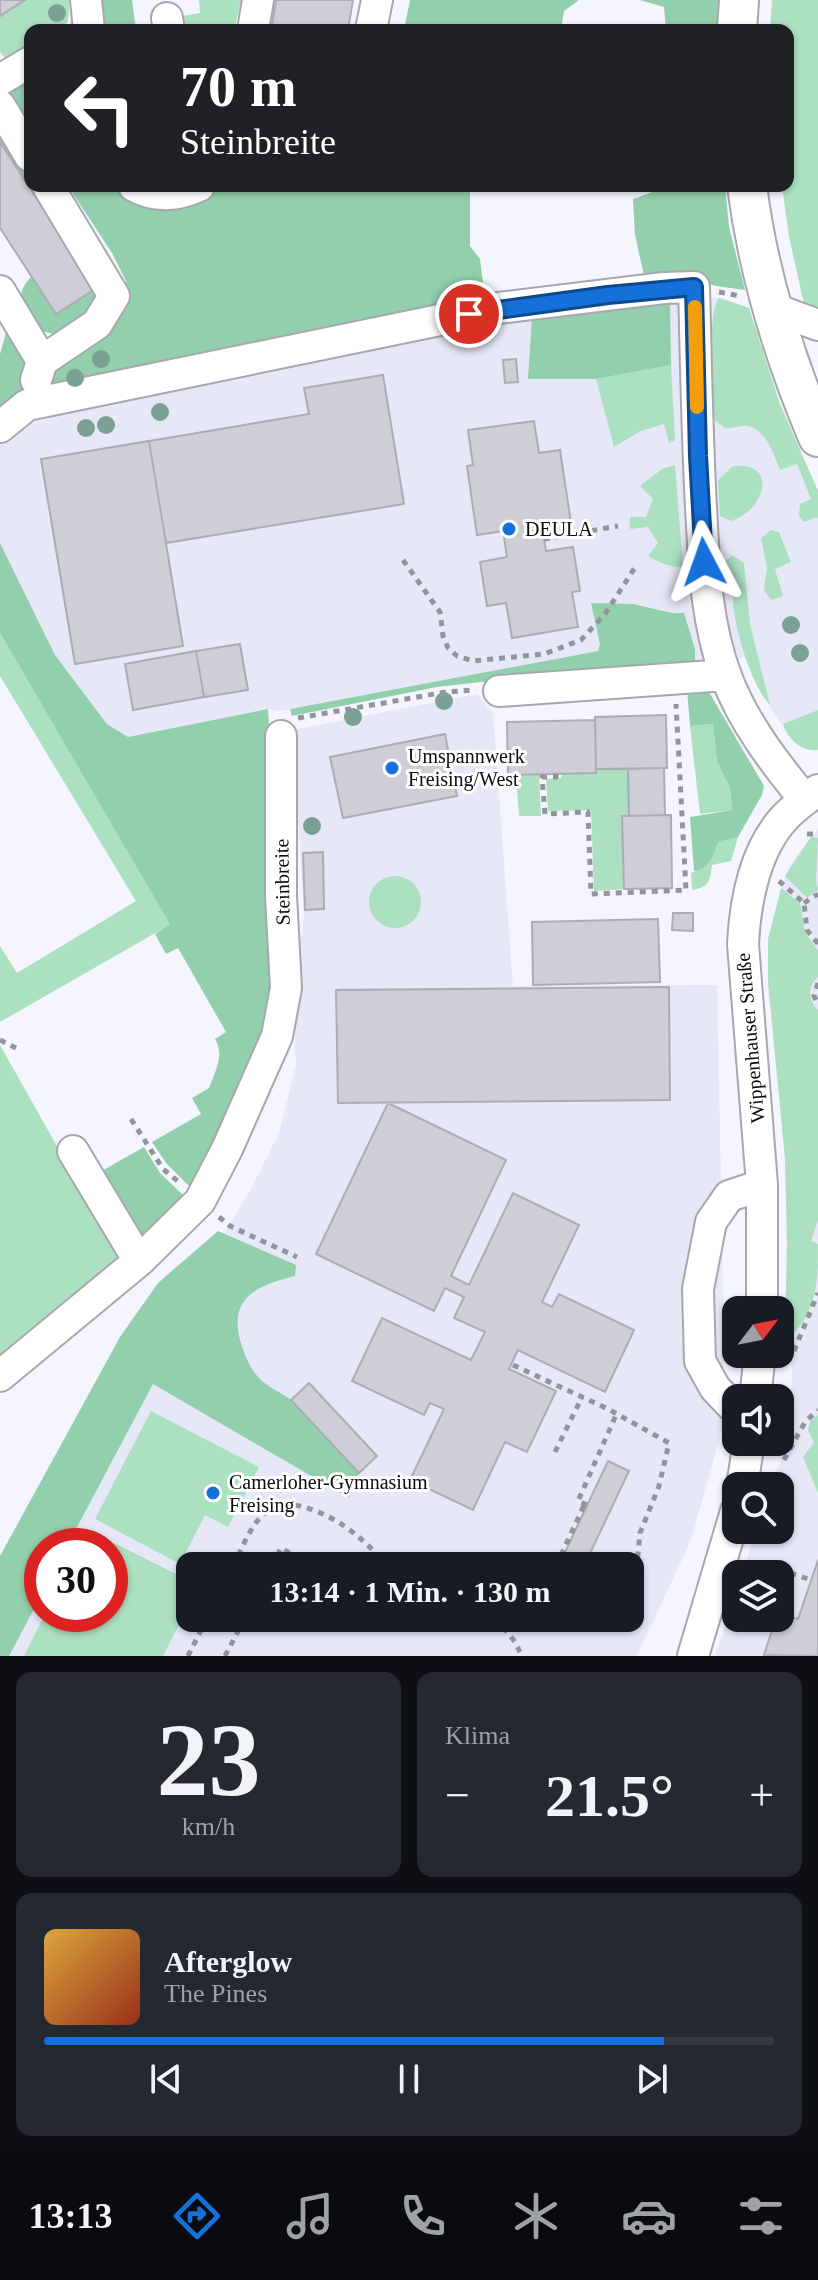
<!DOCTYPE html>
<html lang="de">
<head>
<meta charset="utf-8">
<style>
	:root { --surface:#171b24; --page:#242831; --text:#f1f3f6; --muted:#9ea1a6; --line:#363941; --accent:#1670d9 }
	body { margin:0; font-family:"Times New Roman",serif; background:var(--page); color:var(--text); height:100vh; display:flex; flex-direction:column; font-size:30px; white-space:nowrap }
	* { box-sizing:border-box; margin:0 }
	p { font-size:26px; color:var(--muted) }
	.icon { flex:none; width:44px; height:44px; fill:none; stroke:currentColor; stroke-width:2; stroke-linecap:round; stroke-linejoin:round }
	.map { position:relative; height:1656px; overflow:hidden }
	.details { display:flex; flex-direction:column; gap:16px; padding:16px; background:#0d0f14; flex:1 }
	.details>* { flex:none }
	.top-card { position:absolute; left:24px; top:24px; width:770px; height:168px; border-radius:16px; box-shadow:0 2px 6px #0004; background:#202124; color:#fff; overflow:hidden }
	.needle { width:52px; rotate:58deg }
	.controls { position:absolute; left:722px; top:1296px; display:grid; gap:16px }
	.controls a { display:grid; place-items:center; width:72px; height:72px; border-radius:16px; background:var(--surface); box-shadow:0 2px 6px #0004; font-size:40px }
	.speed { position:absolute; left:24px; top:1528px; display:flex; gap:16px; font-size:40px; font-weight:700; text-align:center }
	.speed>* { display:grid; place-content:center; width:104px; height:104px; border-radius:50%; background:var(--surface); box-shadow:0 2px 6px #0004; line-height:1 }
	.speed .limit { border:12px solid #d22; background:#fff; color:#111 }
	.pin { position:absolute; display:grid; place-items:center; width:68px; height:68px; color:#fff; margin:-34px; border:4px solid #fff; border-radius:50%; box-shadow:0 2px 8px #0007 }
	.me { position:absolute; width:88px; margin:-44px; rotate:356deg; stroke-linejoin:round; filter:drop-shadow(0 0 6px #0008) }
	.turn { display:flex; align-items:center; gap:28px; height:168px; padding:0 24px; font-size:36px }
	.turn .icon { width:104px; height:104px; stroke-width:2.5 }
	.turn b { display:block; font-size:56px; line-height:68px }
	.big { font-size:60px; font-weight:700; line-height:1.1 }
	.details .widget { flex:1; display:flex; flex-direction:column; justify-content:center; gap:12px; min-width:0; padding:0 28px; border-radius:16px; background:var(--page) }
	.details .dial { align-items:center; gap:0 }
	.dial b { font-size:104px; line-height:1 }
	.song { display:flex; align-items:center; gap:24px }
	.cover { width:96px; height:96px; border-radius:12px; background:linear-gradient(135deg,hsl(40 70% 55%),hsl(10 70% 35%)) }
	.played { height:8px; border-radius:4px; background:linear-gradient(90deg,var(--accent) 85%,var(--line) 85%) }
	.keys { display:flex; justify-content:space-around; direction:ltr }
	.heat { display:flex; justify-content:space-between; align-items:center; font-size:44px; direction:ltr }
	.details .tiles { flex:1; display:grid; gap:16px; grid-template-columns:1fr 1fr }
	.widget:last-child { grid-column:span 2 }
	.trip { position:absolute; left:176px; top:1552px; width:468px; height:80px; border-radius:16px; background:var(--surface); box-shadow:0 2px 6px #0004; font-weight:700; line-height:80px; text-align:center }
	.dock { display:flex; height:128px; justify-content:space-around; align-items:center; background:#090b0e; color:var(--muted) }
	.dock .icon { width:56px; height:56px }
	.dock .on { color:var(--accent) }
	.dock b { font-size:36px; color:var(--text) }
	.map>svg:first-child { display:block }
	.built { fill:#e7e8f7; fill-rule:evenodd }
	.green { fill:#abe0c0 }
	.forest { fill:#92cfac }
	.building { fill:#ceced7; stroke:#acacb4; stroke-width:2 }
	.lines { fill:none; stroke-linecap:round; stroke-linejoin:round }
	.minor-casing { stroke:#a7a7b0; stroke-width:34 }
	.major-casing { stroke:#a7a7b0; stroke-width:42 }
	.path { stroke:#94949b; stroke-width:5; stroke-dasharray:6 6; stroke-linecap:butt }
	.minor { stroke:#fff; stroke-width:30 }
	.major { stroke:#fff; stroke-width:38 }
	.tree { fill:#7aa194 }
	.route-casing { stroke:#0e498d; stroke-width:20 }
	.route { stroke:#1670d9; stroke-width:14 }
	.slow { stroke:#f59e0b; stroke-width:14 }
	.poi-dot { fill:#1670d9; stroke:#fff; stroke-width:3 }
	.labels { text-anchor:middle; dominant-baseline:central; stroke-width:6; stroke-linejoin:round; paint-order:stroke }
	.poi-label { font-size:20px; fill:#0c0c0f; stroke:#fff; text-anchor:start }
	.street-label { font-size:20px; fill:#0c0c0f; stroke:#fff }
</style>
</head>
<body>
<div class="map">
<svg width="818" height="1656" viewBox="0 0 818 1656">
	<rect width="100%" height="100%" fill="#f5f5ff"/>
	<path class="built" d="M656 297 723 298 749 308 780 404 818 491V750L801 748 787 733 763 696 747 657 691 668 598 651 280 711 268 709 128 737 107 724 55 655 0 543V433L102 402 532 317Z
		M477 694 493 713 513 986 717 985 724 1329 723 1426 691 1540 637 1656H0V1604L252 1187 279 1133 296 1065 293 988 304 917 293 730ZM42 1546H110V1614H42ZM190 1566H630V1618H190Z
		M818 829V1656H715L736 1597V1618H780V1574H743L755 1530H780V1486H769L781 1461 791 1413 792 1368 785 1330 787 1244 785 1158 768 982V939L785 876 794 859Z"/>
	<path class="green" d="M25 0H70L68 21 60 30H30V49L19 55 5 58 0 52V16Z
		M199 0H241L234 30H182L181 16 200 13Z
		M772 0H818V311L804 304 789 237 782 186H788V30H770Z
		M719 298 749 308 780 404 818 491V519L817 517 804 522 799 516 800 504 811 499 797 464 780 470C774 455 765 426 745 426 737 426 732 429 725 428L714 420C714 395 706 315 719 298Z
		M671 365 675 440 669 443 664 424 641 431 614 447 596 379Z
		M675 465 683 567C669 567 660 563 648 556L658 543 648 527 630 529V517H646L653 499 640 486 662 469Z
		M733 466C778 461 767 509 731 521L720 516 718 480Z
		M771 530 779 532 791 562 775 569 783 596 771 600 764 590 767 568 761 538Z
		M732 555 744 563 750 624 770 705C752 686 738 638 734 612 733 605 734 594 731 587 728 579 723 576 722 565Z
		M0 633 171 924 0 1022V946L17 973 136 901 0 676Z
		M818 710V750C801 752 788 739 783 724Z
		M713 724 717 762 730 788 732 810 700 814 690 726Z
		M596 769H628L629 816H622L624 889 594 891 591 810 548 811 546 779 561 778 562 774 596 773Z
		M539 774 541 816H519L516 775Z
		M738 837 731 861 712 865C710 882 709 887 692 890L691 873C708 867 711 859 718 842Z
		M811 837 818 838 816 881 818 890 807 898 785 876Z
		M369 902a26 26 0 1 1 52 0a26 26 0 1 1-52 0Z
		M781 888 800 903 805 932 818 951V977C807 986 808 1000 818 1010V1220L811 1241 818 1244C818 1280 818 1310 790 1337L785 1330 787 1244 785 1158 768 982V939Z
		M0 1045 116 1251 118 1259 0 1361Z
		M151 1411 259 1467 228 1527 205 1515 180 1564 95 1519Z
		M818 1415V1493L803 1457 814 1442 808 1430 810 1422Z
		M88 1530 180 1576 192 1553 211 1562 209 1566H190V1603L163 1656H24L45 1614H110V1546H79Z"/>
	<path class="forest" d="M97 0H132L136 30H100Z
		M410 0H579L564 11 561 30H404Z
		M640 0H718L717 30H666L664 7Z
		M30 72V128L14 104 11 90Z
		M0 116 30 166V186H42L102 286 94 311 56 335 39 330C26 309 11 298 31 277L56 314 94 290 0 142Z
		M68 186H115C149 218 187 216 222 186H470V246L480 259 487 316 45 390 48 366 125 294 126 281 112 253Z
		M669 186H725L729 227 745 290 716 286 681 275 645 280 635 235 633 199Z
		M670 297 671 365 596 379H528L532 317Z
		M7 329 29 345C27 384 31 389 0 416V354Z
		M0 543 55 655 107 724 128 737 268 709 273 795V1018L194 1191 166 1163 152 1142 201 1114 192 1098 209 1088C215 1071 225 1056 215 1039L226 1032 178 948 166 954 155 934 170 924 0 633Z
		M591 603 633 604 672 613H684L695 649V665L691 668 481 682 437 687 292 716 290 709 598 651 600 644Z
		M687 689H703L709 692 764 786 762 795 738 837 718 842C713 855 710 869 694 871L690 817 732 810 730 788 717 762 713 724 690 726Z
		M144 1147 160 1173 187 1199 145 1238 133 1230 100 1172Z
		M218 1231 296 1265 295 1276C258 1285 229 1297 240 1340 244 1354 250 1369 260 1379 269 1388 281 1392 291 1400 316 1421 337 1449 359 1473L349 1498 153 1384 67 1546H42V1594L9 1656H0V1556L120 1337 158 1283Z"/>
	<path class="building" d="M0 0H25L0 16Z
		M276 0H353L348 30H271Z
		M0 142 95 289 56 314 0 228Z
		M516 359 518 382 505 383 503 360Z
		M383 375 404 504 166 543 149 441 309 414 304 388Z
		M534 421 539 453 560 450 571 523 542 527 546 551 573 547 580 591 572 592 578 627 512 638 506 603 487 606 480 562 507 557 503 531 477 535 467 466 473 465 468 430Z
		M149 441 183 646 75 664 41 459Z
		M240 644 248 690 204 697 196 651Z
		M196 651 204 697 133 710 125 664Z
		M666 715 667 768 596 769 595 717Z
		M595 720 596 773 508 775 507 722Z
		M445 734 457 796 343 818 330 757Z
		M664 768 665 815 629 816 628 769Z
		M671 815 672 888 624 889 622 816Z
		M323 852 324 909 305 910 303 853Z
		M673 913H693V931L672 930Z
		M658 919 660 982 533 985 532 922Z
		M669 987 670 1100 338 1103 336 990Z
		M388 1103 506 1160 451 1276 469 1285 513 1193 579 1225 542 1302 552 1307 559 1294 634 1330 605 1392 518 1350 509 1369 556 1391 527 1452 505 1442 473 1510 410 1480 444 1409 430 1403 424 1415 352 1381 382 1318 471 1360 485 1332 454 1318 464 1297 445 1288 434 1311 316 1254Z
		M309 1383 377 1456 359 1473 291 1400Z
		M608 1461 629 1471 584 1566H567L560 1563Z
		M818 1560V1656L764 1655 776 1618H780V1614L798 1619Z"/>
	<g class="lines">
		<g class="minor-casing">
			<path id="minor" d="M86 0 89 30
				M167 18 169 30
				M253 30 258 0
				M371 30 377 0
				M0 80 30 62
				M0 106 30 156
				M134 186C155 198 178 196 199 186
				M0 291 42 361 36 380
				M772 308 818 325
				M42 361 97 324 114 296 48 186
				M0 427 27 405 498 308 664 288 694 287C696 361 697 434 701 507 704 564 706 623 726 676 743 722 774 762 805 800
				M499 691 726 675
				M73 1151 139 1261
				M762 1310V1185L743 944C745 904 754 855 780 823 790 810 805 800 818 790
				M0 1376 139 1261 200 1201 227 1149 277 1036 286 988 281 896V736
				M755 1398 760 1354
				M736 1410 715 1388 700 1361 698 1289 711 1222 729 1196 762 1185
				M742 1486 749 1442
				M693 1656 736 1511"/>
		</g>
		<g class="major-casing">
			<path id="major" d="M737 30 739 0
				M747 186C758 272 784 357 818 437"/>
		</g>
		<path class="path" d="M719 292 740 296
			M544 539 618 526
			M403 560 440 612 443 636 448 648 457 656 473 661 544 654 581 640 605 614 636 566
			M298 718 446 692 474 690
			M556 774V777H542L545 814 588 812 591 894 686 890 676 704
			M807 834H818
			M779 881 804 903 807 930 818 944
			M804 903 818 894
			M818 983 814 996 818 1004
			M0 1040 16 1048
			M131 1119 163 1169 181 1184
			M219 1217 230 1226 297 1257
			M794 1351 818 1293
			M513 1365 608 1409 669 1443 659 1486 640 1533 637 1564 630 1582
			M555 1452 582 1397
			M784 1460 805 1422 818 1410
			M587 1505 578 1501 616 1415
			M233 1566C246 1541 253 1516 279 1503 323 1505 360 1533 387 1566
			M272 1566 281 1548 313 1566
			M361 1566H379
			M556 1566 585 1503
			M779 1569 811 1580
			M496 1618 515 1642 522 1656
			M188 1656 207 1618
			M225 1656 245 1618"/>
		<use href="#minor" class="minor"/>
		<use href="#major" class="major"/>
	</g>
	<g class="tree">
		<circle cx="57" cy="13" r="9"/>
		<circle cx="101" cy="359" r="9"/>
		<circle cx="75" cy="378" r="9"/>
		<circle cx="160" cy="412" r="9"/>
		<circle cx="106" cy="425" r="9"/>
		<circle cx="86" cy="428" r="9"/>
		<circle cx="791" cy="625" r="9"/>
		<circle cx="800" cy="653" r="9"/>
		<circle cx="444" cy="701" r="9"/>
		<circle cx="353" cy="717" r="9"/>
		<circle cx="312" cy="826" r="9"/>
	</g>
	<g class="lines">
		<g class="route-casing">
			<path id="route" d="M469 314 608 295 694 287 698 456 704 562"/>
		</g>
		<use href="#route" class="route"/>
		<path class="slow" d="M695 307 697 407"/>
	</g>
	<g class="poi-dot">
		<circle cx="509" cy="529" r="8"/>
		<circle cx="392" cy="768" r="8"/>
		<circle cx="213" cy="1493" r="8"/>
	</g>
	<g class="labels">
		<g class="poi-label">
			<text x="525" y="529">DEULA</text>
			<text x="408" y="756">Umspannwerk<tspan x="408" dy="23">Freising/West</tspan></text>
			<text x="229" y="1482">Camerloher-Gymnasium<tspan x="229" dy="23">Freising</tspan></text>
		</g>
		<g class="street-label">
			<text transform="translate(282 882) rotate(-91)">Steinbreite</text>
			<text transform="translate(750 1038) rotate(-95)">Wippenhauser Straße</text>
		</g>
	</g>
</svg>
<div class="controls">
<a><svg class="needle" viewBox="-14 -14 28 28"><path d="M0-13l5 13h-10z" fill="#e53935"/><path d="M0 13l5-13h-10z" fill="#9ea1a6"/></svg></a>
<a><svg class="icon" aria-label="sound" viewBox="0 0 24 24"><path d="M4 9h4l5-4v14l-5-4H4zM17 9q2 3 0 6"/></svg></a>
<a><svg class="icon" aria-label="search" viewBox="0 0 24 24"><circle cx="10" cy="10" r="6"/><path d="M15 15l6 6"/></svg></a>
<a><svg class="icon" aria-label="layers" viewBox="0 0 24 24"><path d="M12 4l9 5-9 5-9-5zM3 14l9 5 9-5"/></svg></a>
</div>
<div class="speed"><div class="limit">30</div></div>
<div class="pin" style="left:469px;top:314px;background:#d93025"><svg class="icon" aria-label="arrive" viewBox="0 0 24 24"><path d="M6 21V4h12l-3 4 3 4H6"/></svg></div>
<svg class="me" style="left:704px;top:562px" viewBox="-20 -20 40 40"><path d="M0-17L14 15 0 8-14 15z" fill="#1670d9" stroke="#fff" stroke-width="4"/></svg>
<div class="trip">13:14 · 1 Min. · 130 m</div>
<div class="top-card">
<div class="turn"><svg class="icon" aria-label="left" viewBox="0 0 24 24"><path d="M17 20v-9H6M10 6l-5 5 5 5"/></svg><div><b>70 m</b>Steinbreite</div></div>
</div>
</div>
<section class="details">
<div class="tiles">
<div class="widget dial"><b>23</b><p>km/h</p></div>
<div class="widget"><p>Klima</p>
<div class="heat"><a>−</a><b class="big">21.5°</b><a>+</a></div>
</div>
<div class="widget">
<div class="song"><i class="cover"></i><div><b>Afterglow</b><p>The Pines</p></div></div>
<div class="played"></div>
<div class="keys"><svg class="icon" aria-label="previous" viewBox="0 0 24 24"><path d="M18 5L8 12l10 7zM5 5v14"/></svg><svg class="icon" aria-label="pause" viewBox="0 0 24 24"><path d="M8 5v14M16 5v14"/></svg><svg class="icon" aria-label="next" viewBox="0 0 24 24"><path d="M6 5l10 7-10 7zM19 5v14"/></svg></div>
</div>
</div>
</section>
<nav class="dock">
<b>13:13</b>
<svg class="icon on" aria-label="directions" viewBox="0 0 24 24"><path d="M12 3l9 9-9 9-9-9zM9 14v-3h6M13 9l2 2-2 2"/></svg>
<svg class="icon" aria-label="music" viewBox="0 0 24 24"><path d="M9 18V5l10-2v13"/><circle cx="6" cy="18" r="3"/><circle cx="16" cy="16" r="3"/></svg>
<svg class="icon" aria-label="phone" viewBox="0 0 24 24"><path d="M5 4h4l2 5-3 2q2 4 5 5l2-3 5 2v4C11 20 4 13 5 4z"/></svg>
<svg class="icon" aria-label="climate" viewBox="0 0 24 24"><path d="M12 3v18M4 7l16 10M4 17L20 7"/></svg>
<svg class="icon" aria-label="car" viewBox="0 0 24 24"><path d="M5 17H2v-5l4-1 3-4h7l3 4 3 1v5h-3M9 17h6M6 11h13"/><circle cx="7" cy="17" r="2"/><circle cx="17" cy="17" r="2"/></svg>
<svg class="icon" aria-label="filters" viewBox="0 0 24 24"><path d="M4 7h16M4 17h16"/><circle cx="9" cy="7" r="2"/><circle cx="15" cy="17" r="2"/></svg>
</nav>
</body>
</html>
